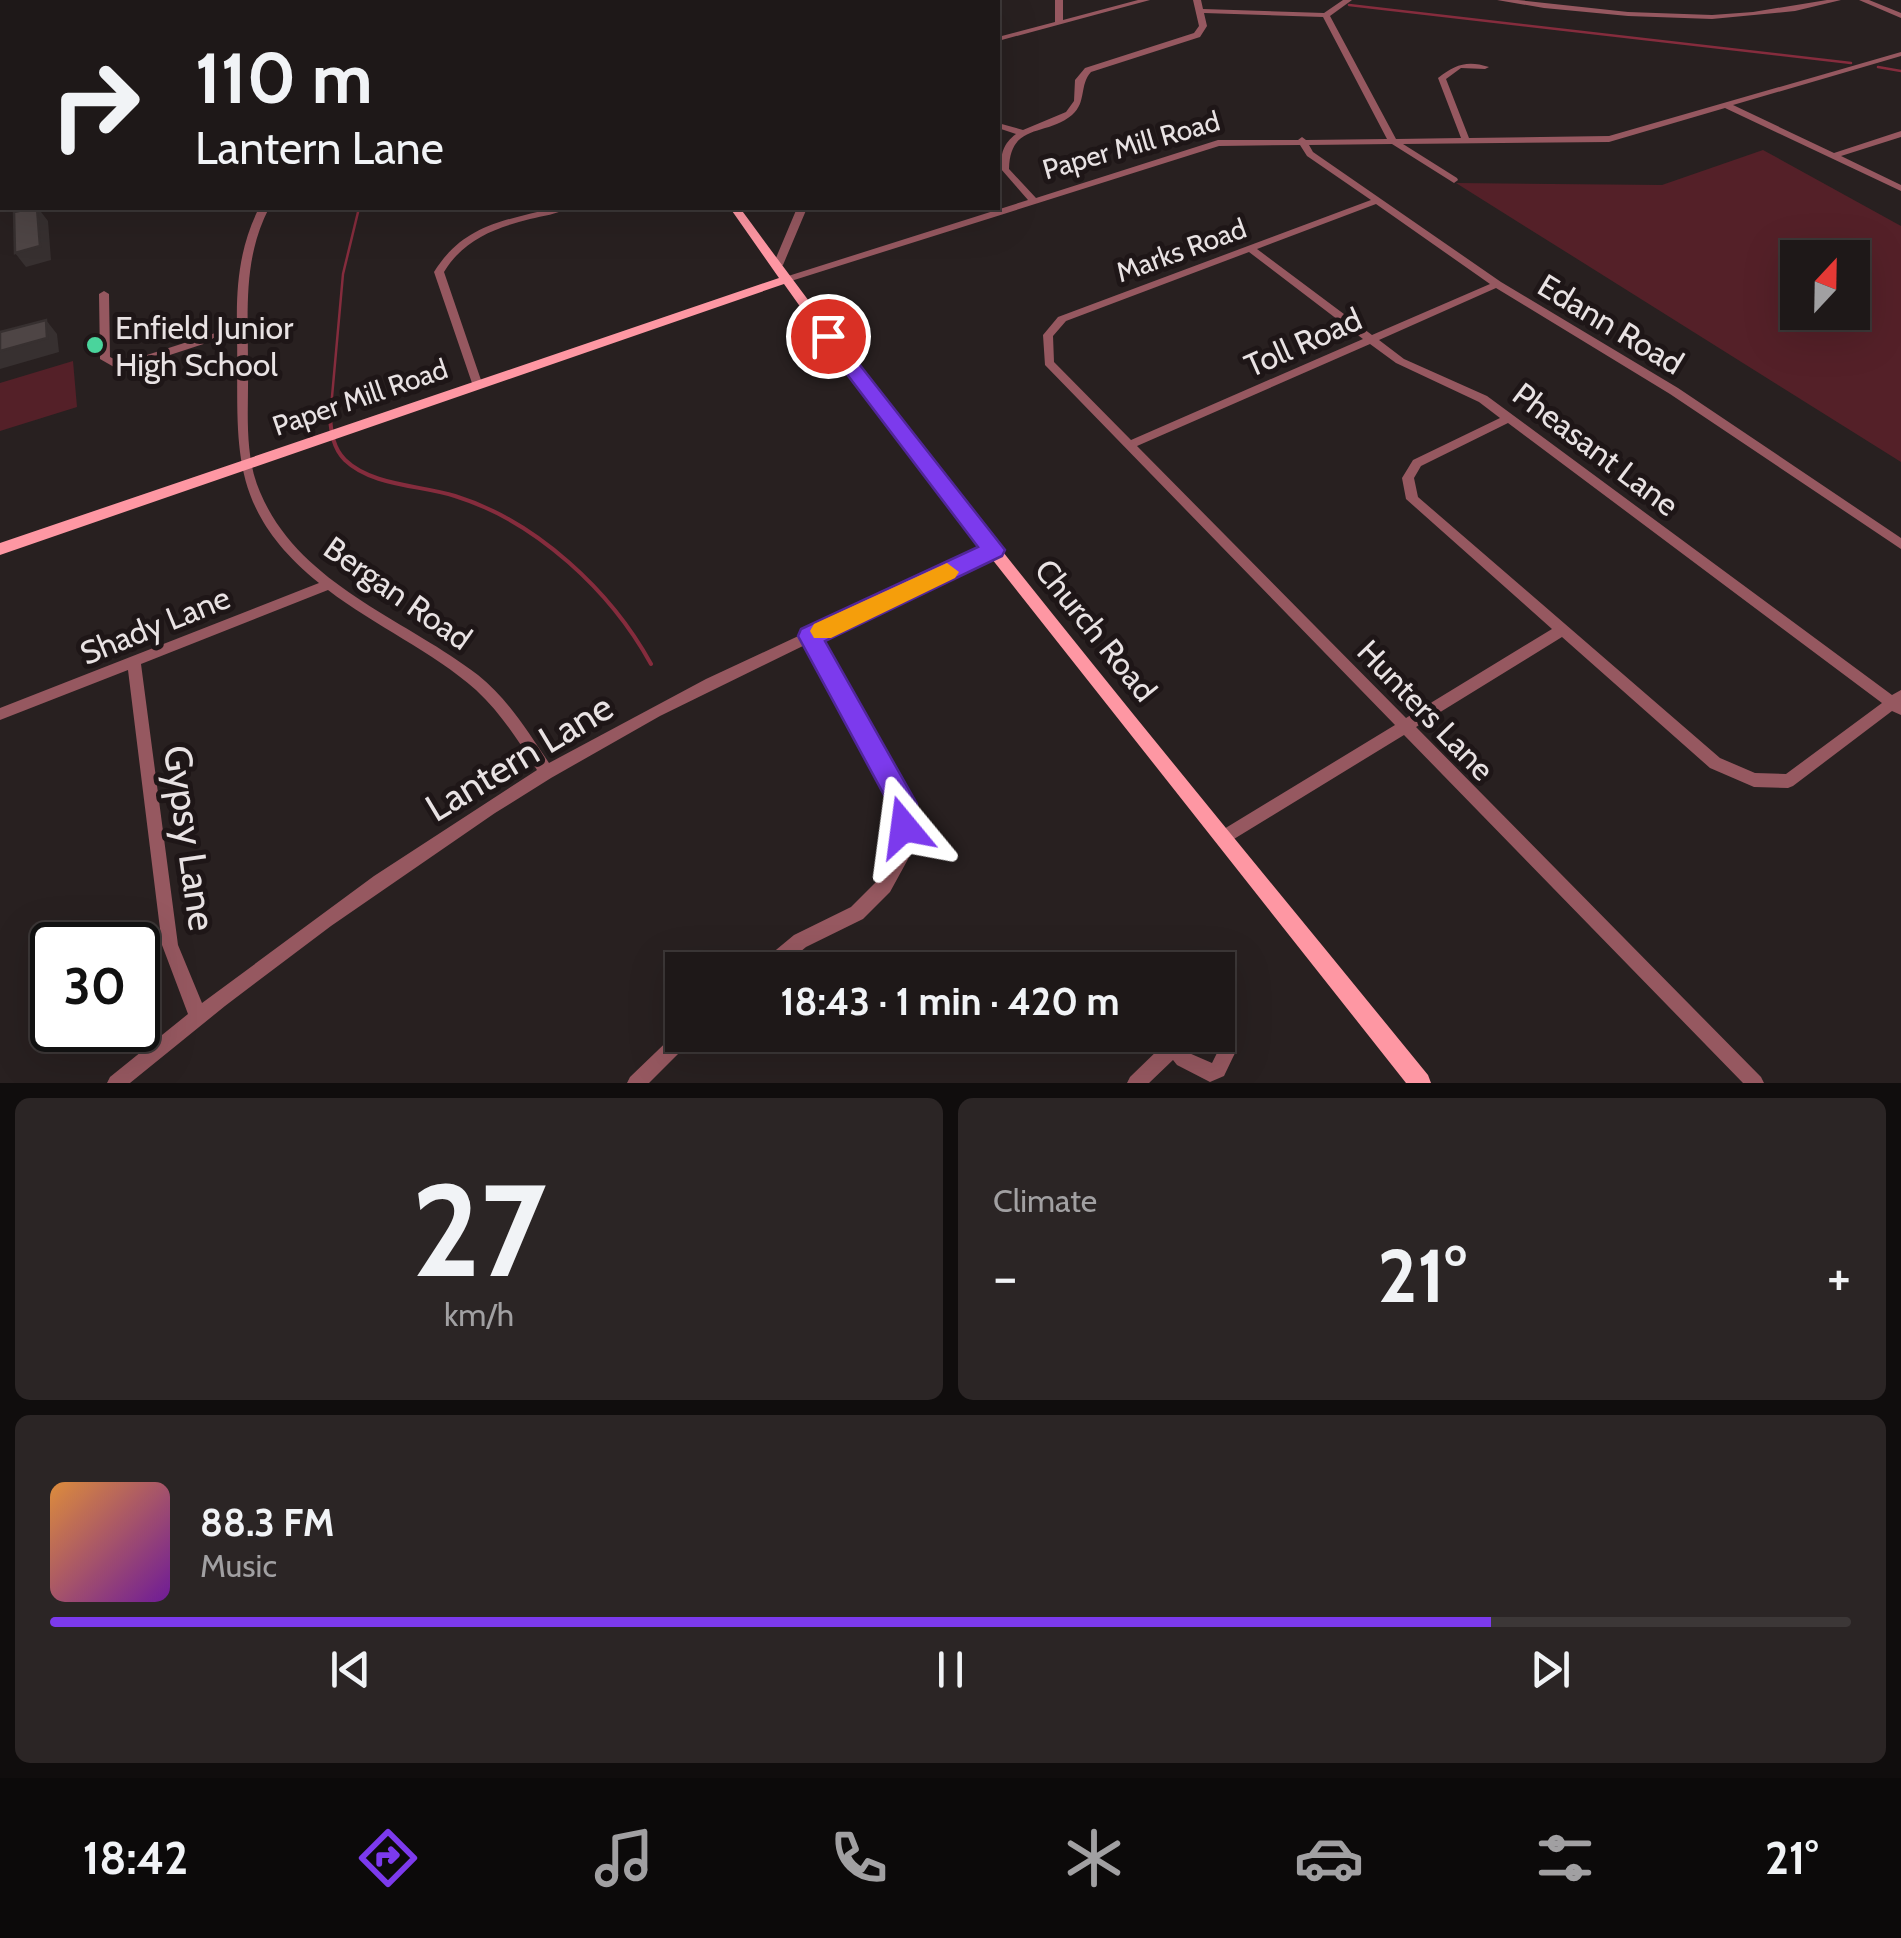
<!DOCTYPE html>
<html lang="en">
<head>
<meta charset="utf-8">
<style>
	:root { --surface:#1e1818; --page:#2b2525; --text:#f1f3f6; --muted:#a1a0a2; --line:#3c3737; --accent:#7c3aed }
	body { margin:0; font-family:Cabin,sans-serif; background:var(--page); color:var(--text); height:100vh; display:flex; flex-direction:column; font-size:38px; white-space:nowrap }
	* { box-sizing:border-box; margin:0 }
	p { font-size:32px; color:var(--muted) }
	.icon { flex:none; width:55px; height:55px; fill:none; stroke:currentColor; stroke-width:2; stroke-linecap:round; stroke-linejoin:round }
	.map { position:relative; height:1083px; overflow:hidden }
	.details { display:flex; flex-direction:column; gap:15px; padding:15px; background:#100d0d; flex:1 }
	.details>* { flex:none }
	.guide { position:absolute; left:0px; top:0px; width:1000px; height:210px; box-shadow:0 10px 40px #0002,0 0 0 2px var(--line); background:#1e1818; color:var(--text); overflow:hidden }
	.needle { width:65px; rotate:22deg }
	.controls { position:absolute; left:1780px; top:240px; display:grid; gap:20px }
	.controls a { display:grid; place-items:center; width:90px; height:90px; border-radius:0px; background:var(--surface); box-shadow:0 10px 40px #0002,0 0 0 2px var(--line); font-size:50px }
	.speed { position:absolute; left:30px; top:922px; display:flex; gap:20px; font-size:50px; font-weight:700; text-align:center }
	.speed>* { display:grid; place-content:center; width:130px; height:130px; border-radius:50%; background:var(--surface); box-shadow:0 10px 40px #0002,0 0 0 2px var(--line); line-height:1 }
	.speed .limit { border:5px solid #111; border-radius:15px; background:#fff; color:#111 }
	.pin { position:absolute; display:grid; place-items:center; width:85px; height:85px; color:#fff; margin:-42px; border:5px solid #fff; border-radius:50%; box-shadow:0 2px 10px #0007 }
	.me { position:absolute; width:110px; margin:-55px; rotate:344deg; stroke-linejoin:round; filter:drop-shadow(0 0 8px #0008) }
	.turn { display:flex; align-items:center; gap:35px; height:210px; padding:0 30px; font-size:45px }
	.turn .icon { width:130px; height:130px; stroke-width:2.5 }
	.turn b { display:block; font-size:70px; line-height:85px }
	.big { font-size:75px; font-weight:800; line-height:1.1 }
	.details .tile { flex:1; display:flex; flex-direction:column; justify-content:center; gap:15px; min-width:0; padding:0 35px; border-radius:15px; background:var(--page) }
	.details .dial { align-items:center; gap:0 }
	.dial b { font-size:130px; line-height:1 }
	.song { display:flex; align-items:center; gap:30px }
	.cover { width:120px; height:120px; border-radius:15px; background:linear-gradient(135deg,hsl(30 70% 55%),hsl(280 70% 35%)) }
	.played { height:10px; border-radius:5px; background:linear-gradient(90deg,var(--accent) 80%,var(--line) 80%) }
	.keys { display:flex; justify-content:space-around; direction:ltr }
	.heat { display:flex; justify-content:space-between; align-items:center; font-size:55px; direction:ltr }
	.details .tiles { flex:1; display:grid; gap:15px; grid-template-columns:1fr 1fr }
	.tile:last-child { grid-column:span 2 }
	.trip { position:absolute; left:665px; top:952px; width:570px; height:100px; border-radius:0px; background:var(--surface); box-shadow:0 10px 40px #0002,0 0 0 2px var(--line); font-weight:800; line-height:100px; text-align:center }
	.tabs { display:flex; height:160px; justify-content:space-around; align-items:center; background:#0c0a0a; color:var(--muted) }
	.tabs .icon { width:70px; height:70px }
	.tabs .on { color:var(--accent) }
	.tabs b { font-size:45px; color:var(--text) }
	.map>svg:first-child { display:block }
	.green { fill:#542028; fill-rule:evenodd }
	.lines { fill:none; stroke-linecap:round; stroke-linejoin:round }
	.stream-far1 { stroke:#852c3d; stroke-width:2.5 }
	.stream { stroke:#852c3d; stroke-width:4 }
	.minor { fill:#965860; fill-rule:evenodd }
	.major { fill:#fe97a3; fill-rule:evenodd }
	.highway { fill:#efced1; fill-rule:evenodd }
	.shaded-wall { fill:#373030 }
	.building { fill:#4e4545; stroke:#373030; stroke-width:2.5 }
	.route { fill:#7c3aed; stroke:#51269a; stroke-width:2.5 }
	.slow { fill:#f59e0b }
	.poi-dot { fill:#4ad49c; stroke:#1e1617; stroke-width:4 }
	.labels { text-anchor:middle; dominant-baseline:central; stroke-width:10; stroke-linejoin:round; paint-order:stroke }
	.far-street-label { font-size:28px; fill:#e8e2e3; stroke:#1e1617 }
	.street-label { font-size:32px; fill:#e8e2e3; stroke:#1e1617 }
	.poi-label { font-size:32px; fill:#e8e2e3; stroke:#1e1617; text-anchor:start }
	.near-street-label { font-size:38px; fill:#e8e2e3; stroke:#1e1617 }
</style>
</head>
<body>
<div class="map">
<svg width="1901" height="1083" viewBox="0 0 1901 1083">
	<rect width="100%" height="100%" fill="#282020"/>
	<path class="green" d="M1763 150 1901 226V462L1456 183 1662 185ZM1798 258H1852V312H1798Z
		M73 361 77 407 0 431V383Z"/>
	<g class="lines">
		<path class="stream-far1" d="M1349 5 1851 63
			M1878 67 1901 71
			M330 419 343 274 359 208"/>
		<path class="stream" d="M330 417C331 432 333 448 345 460 372 486 420 485 455 496 536 521 611 591 651 664"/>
		<path class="minor" d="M368 0H385L379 2H366Z
			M868 0H876V2H869Z
			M959 0H967V2H960Z
			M1055 0H1063V20L1138 0H1150L998 41V37L1055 22Z
			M1193 0H1201L1203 9 1324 13 1343 0H1352L1330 16 1396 139 1461 138 1438 78C1455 64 1468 60 1489 67L1485 69 1461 68 1446 79 1469 138 1609 136 1901 52V56L1733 105 1834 153 1901 131V137L1841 156 1901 185V191L1725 108 1609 142 1403 144 1457 178 1458 180 1454 183 1392 144 1309 145 1313 152 1501 282 1678 388 1901 538V549L1670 394 1496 288 1379 340 1404 359 1487 396 1892 695 1901 690V715L1892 711 1793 786 1788 788 1754 787 1710 768 1562 637 1416 727 1761 1077 1764 1083H1743L1404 735 1229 842 1224 844 1219 842 1216 837 1219 832 1395 725 1045 365 1043 335 1058 317 1371 200 1307 156 1300 145 1219 146 791 281 788 282 783 279 785 277 1028 200 1001 169C1001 153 1003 144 1016 134L998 128V123L1023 130 1066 112 1074 101 1075 80 1085 68 1194 33 1199 26ZM1204 13 1323 17 1387 139 1306 140 1302 137 1298 140H1218L1036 198 1009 169C1010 122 1046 137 1072 115 1087 102 1079 85 1091 72L1200 37 1207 26ZM1376 204 1490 284 1372 335 1257 249ZM1249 252 1363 339 1131 440 1054 362 1053 336 1066 321ZM1370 344 1396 363 1479 402 1500 418 1413 460 1402 478 1406 499 1552 629 1406 718 1137 446ZM1508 423 1882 703 1786 774 1755 773 1720 758 1418 497 1414 478 1421 466Z
			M1497 0H1518L1628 12 1712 15 1753 12 1827 0H1841L1795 11 1712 19 1628 16 1544 8Z
			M1859 0H1869L1901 13V18Z
			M0 157H2V162H0Z
			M259 208H269C243 258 248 310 248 364 249 406 243 453 260 492 299 585 404 618 478 675 508 699 528 732 549 763L706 679 989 547H997L999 550 997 553 818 638 911 804 913 850 890 892 863 919 806 947 778 970H757L759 964 794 935 851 907 878 880 897 849 895 805 807 644 660 716 551 778 495 813 331 926 225 1006 130 1083H107L110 1077 188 1014 162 945 128 670 0 720V708L319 583C224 506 239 442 237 333L121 371 100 359 99 294 104 291 109 294 110 357 122 363 237 326C236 285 240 245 259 208ZM328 590C375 626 432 651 476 690 501 713 519 742 537 770L374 876 202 1003 178 945 141 664Z
			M555 208H569C557 214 543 216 530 219 495 228 464 239 444 272L482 383 477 387 473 386 434 272C463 225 505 220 555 208Z
			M797 208H807L783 265 778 268 775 267 773 265Z
			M1218 1026 1223 1029 1235 1053 1224 1076 1210 1082 1177 1065 1173 1060 1149 1083H1127L1130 1077 1163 1045 1157 1035H1177L1189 1053 1212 1063 1217 1053 1208 1035H1218Z
			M682 1027V1035H694L691 1041 649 1083H627L630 1077Z"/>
		<path class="major" d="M556 0H565L566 2H558Z
			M730 208H740C956 504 1195 789 1428 1075L1431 1083H1406L988 554 831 350 784 284 0 555V543L779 278Z"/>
		<path class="highway" d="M0 65H2V73H0Z
			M0 80H2V88H0Z"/>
	</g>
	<path class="shaded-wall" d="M38 208 48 221 51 260 26 267 15 253Z
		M46 320 57 334 59 352 0 369V351Z"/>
	<path class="building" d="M33 208H37L40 246 15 253 14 212Z
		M46 320 47 338 0 351V332Z"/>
	<path class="route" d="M828 330 834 332 1005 550 1002 556 825 641 917 804 914 837 904 840 894 837 890 806 798 636 801 629 978 547 821 340V332Z"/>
	<path class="slow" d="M947 563 959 572 955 578 831 638H814L810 631 814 624Z"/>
	<circle class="poi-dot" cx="95" cy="345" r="10"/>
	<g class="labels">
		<g class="far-street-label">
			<text transform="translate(1131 145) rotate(-16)">Paper Mill Road</text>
			<text transform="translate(1181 250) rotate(-20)">Marks Road</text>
			<text transform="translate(360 397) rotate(-19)">Paper Mill Road</text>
		</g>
		<g class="street-label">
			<text transform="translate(1611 324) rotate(31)">Edann Road</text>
			<text transform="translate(1303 342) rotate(-24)">Toll Road</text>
			<text transform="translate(1596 449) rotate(37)">Pheasant Lane</text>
			<text transform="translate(398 593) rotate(35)">Bergan Road</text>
			<text transform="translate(155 625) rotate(-22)">Shady Lane</text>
			<text transform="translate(1096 630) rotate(51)">Church Road</text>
			<text transform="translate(1426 710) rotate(46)">Hunters Lane</text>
		</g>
		<g class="poi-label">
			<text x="115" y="327">Enfield Junior<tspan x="115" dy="37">High School</tspan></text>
		</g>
		<g class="near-street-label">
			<text transform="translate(519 757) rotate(-31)">Lantern Lane</text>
			<text transform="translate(190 838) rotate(82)">Gypsy Lane</text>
		</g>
	</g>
</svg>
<div class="controls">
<a><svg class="needle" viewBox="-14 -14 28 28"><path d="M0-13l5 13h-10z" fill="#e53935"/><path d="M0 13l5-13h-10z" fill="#a1a0a2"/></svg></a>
</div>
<div class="speed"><div class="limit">30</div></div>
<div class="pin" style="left:828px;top:336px;background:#d93025"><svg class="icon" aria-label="arrive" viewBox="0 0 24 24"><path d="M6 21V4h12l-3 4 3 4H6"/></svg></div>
<svg class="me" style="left:904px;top:827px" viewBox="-20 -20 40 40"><path d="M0-17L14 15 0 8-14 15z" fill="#7c3aed" stroke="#fff" stroke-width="4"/></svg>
<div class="trip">18:43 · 1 min · 420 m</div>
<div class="guide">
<div class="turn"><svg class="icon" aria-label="right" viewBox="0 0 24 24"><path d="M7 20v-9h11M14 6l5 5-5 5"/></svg><div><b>110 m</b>Lantern Lane</div></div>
</div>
</div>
<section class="details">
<div class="tiles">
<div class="tile dial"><b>27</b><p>km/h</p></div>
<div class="tile"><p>Climate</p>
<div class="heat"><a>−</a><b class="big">21°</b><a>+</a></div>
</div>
<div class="tile">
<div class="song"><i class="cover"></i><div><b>88.3 FM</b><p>Music</p></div></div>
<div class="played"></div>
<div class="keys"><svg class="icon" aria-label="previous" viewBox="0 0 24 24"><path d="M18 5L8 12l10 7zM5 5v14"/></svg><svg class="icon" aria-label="pause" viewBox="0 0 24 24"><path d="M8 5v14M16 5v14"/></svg><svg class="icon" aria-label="next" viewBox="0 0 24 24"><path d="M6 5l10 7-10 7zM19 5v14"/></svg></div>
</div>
</div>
</section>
<nav class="tabs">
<b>18:42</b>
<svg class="icon on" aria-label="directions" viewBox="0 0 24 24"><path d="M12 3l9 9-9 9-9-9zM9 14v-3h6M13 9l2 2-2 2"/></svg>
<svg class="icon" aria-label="music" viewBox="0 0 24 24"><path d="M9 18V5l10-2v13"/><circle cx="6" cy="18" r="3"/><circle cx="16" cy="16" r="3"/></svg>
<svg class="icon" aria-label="phone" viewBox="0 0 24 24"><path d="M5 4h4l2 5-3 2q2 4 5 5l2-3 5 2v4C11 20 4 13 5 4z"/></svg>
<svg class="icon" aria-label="climate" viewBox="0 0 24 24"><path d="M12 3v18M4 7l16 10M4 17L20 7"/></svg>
<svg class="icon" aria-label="car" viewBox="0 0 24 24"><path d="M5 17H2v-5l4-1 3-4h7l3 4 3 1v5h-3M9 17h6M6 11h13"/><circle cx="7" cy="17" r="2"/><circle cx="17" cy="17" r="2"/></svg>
<svg class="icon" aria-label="filters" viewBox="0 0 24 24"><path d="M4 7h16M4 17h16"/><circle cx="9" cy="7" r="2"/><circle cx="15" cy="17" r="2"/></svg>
<b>21°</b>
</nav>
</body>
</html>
